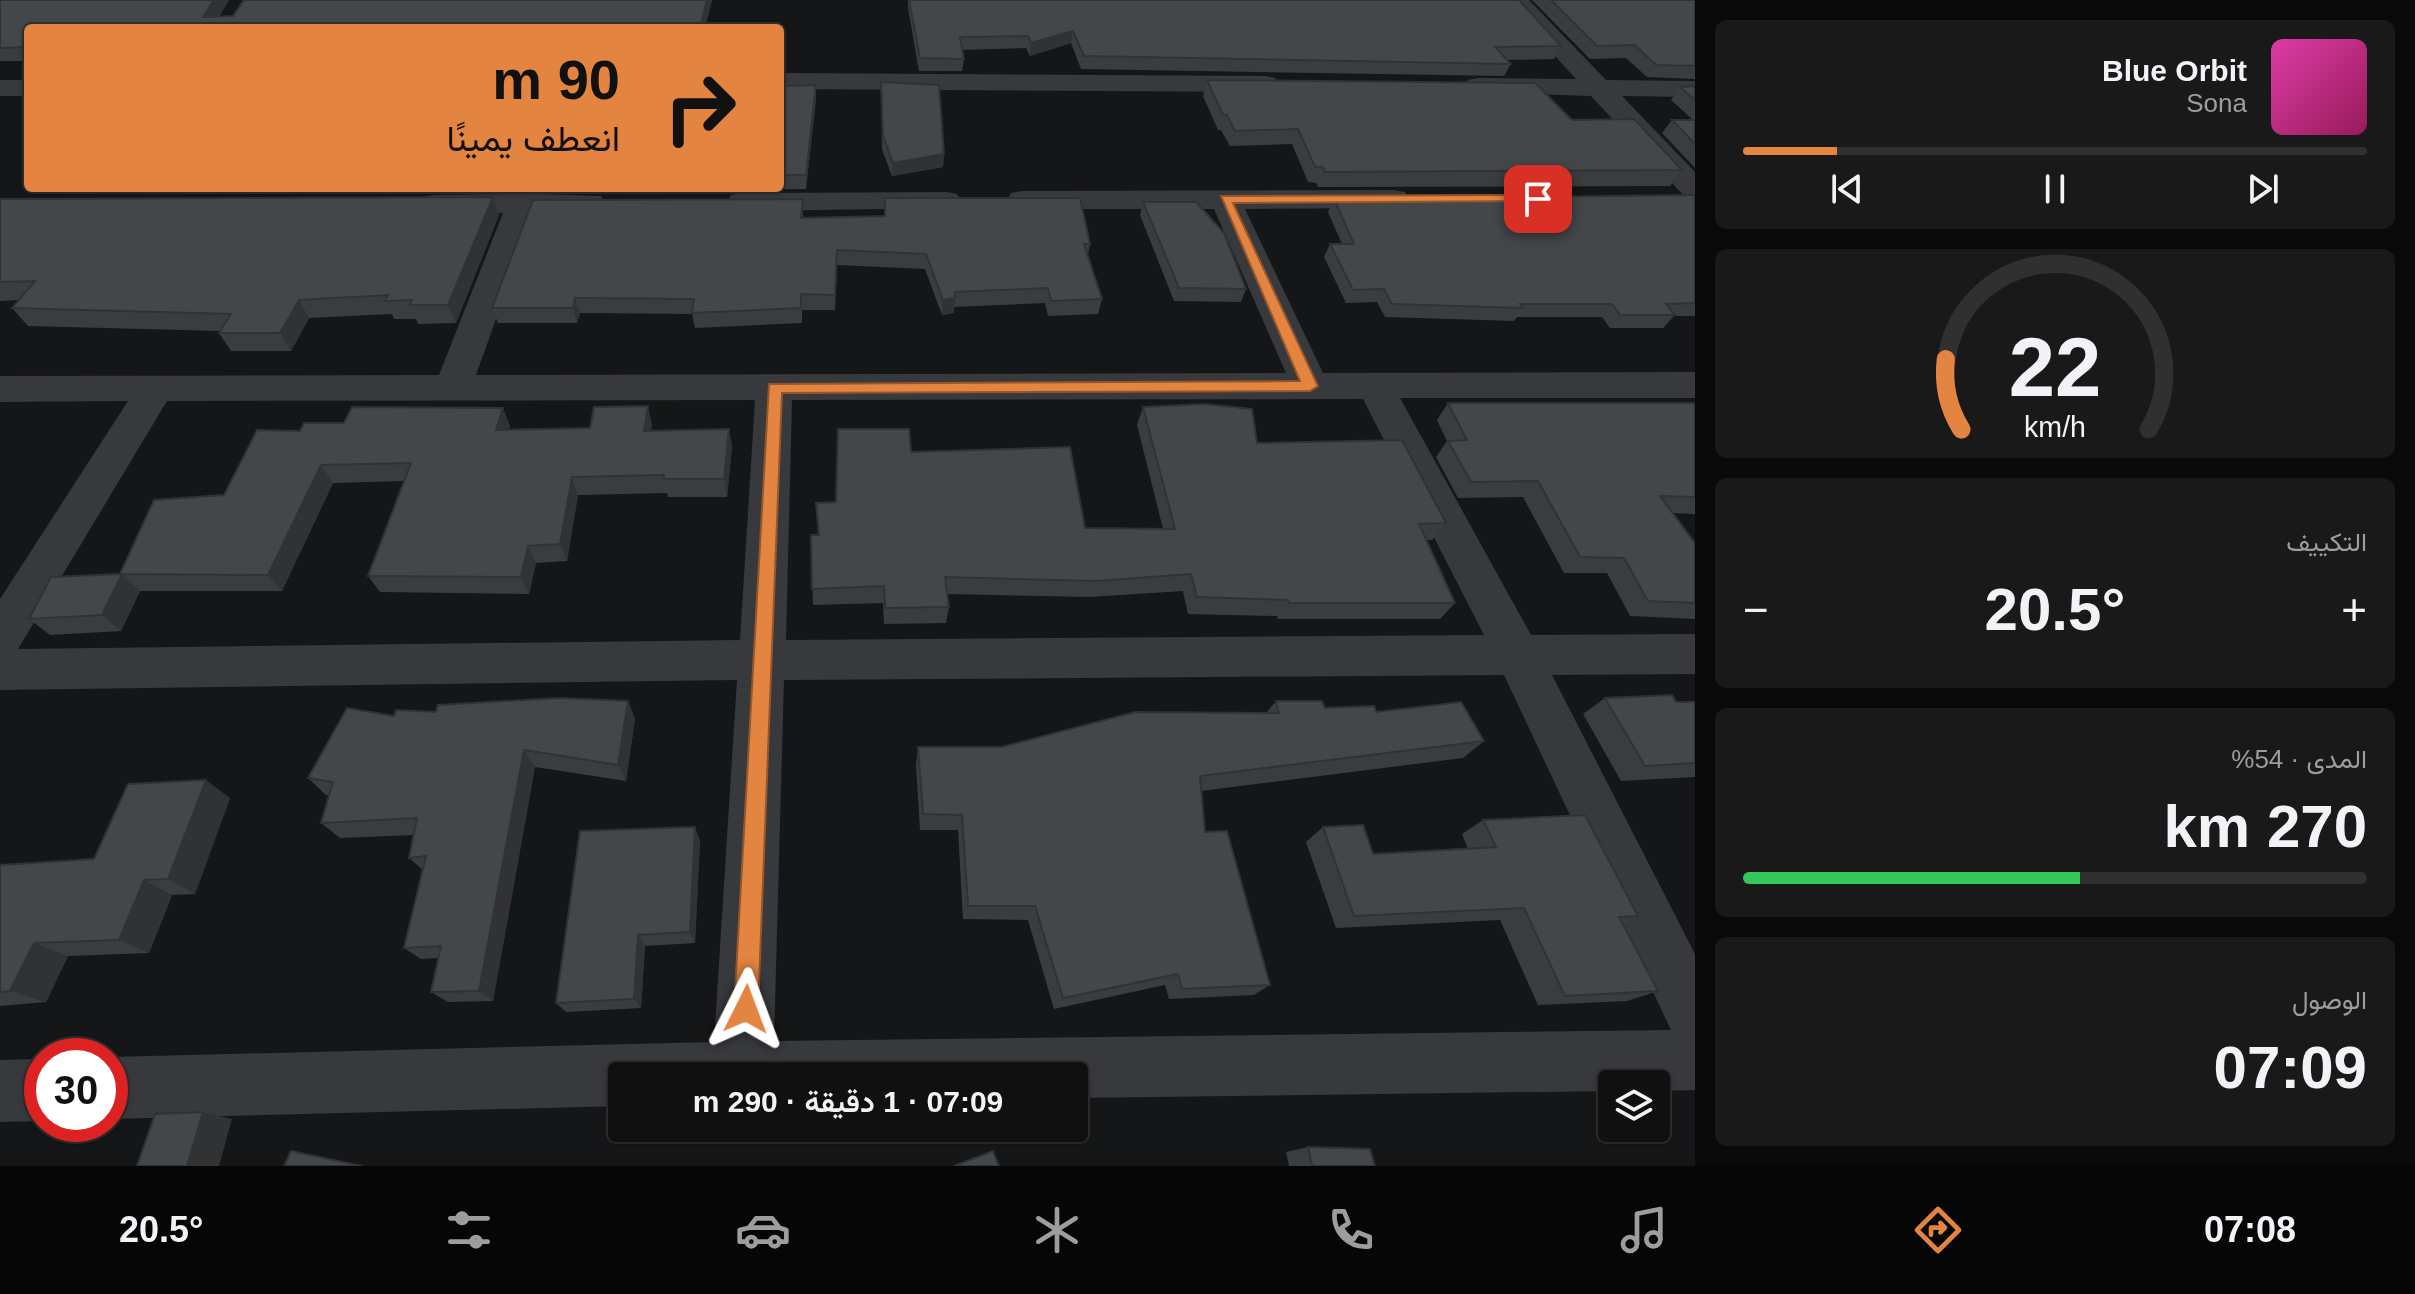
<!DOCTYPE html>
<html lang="ar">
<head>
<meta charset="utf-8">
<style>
	:root { --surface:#101011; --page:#19191a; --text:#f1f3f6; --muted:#9c9d9f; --line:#303031; --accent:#e38441 }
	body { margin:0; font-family:Arial,Vazirmatn,sans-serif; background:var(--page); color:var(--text); direction:rtl; height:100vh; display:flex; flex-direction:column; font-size:30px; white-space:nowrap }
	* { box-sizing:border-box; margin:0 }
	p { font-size:26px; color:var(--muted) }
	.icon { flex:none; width:44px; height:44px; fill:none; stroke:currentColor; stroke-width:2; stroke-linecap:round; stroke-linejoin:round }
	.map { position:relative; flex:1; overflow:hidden; direction:ltr }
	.panel { display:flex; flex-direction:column; gap:20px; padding:20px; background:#090909; width:720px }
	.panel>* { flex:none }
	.hud { position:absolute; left:24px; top:24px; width:760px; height:168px; border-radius:8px; box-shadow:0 2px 6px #0004,0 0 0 2px var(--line); direction:rtl; background:#e38441; color:#111; overflow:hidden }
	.fabs { position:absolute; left:1598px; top:1070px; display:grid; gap:16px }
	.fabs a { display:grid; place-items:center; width:72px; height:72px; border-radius:8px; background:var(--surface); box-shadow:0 2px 6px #0004,0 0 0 2px var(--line); font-size:40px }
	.speed { position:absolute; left:24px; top:1038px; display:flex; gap:16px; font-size:40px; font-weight:700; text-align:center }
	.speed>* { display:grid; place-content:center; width:104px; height:104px; border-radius:50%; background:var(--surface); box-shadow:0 2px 6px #0004,0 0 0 2px var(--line); line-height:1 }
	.speed .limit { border:12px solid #d22; background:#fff; color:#111 }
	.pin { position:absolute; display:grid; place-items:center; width:68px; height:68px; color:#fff; margin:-34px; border-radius:16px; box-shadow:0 4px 12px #0006 }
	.me { position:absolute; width:88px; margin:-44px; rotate:3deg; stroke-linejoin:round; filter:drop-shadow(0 0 6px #0008) }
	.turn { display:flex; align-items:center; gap:28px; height:168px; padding:0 32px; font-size:36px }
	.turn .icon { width:104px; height:104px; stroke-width:2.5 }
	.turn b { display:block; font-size:56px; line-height:68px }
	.big { font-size:60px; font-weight:600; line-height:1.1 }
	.panel .card { flex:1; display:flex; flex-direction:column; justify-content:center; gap:12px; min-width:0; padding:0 28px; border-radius:12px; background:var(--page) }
	.panel .dial { align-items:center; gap:0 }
	.dial svg { height:208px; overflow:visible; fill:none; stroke:var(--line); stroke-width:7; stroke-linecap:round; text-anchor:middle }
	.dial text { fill:var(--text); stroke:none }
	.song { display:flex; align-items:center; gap:24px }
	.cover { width:96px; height:96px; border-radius:12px; background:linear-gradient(135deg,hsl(320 70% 55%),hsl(330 70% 35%)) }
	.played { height:8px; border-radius:4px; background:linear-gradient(90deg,var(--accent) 15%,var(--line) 15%) }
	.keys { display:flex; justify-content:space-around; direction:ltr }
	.heat { display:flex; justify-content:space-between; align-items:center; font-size:44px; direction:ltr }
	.charge { height:12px; border-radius:6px; background:linear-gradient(90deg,#34c759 54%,var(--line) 0) }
	.trip { position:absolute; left:608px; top:1062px; width:480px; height:80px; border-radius:8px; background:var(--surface); box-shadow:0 2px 6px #0004,0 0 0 2px var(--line); font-weight:600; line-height:80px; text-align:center; direction:rtl }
	.tab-bar { display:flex; height:128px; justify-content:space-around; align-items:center; background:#060607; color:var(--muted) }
	.tab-bar .icon { width:56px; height:56px }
	.tab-bar .selected { color:var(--accent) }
	.tab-bar b { font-size:36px; color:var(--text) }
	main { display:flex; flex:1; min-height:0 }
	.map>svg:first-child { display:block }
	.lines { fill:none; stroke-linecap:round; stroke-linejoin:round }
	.minor { fill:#37393c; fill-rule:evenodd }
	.wall { fill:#3a3d40 }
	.shaded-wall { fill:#303234 }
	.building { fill:#44474a; stroke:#303234; stroke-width:2 }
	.route { fill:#e38441; stroke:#94562a; stroke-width:2 }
</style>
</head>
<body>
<main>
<section class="panel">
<div class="card">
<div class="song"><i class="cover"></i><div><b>Blue Orbit</b><p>Sona</p></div></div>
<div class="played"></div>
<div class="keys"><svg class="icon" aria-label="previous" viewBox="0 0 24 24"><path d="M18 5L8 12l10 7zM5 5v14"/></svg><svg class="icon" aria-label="pause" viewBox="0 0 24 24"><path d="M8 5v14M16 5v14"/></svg><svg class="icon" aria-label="next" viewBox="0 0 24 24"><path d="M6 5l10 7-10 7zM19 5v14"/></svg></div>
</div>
<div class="card dial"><svg viewBox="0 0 100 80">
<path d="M14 69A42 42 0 1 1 86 69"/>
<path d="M14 69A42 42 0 0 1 8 42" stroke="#e38441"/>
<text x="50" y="56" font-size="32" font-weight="700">22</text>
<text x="50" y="72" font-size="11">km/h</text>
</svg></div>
<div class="card"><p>التكييف</p>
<div class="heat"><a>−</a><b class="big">20.5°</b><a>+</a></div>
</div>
<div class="card"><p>المدى · 54%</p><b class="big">270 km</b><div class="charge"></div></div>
<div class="card"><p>الوصول</p><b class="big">07:09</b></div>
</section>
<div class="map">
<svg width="1695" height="1166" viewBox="0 0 1695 1166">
	<rect width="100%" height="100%" fill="#151617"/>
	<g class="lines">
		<path class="minor" d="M1504 0H1529L1606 80 1695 81V97L1622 96 1695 172V199L1684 196 1591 96 1468 92 1465 86 1468 80 1478 78 1576 79Z
			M780 73 1266 76 1275 78 1279 84 1275 90 1266 92 780 89Z
			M0 80H28V96H0Z
			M513 188H543L541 194 601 196 605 203 601 210 534 213 476 375 1286 373 1214 209H1022L1011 207 1007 200 1011 193 1022 191 1394 190 1405 192 1409 199 1405 206 1394 208 1245 209 1323 373 1695 372V398H1400L1531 635 1695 634V674L1552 675 1695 954V1090L1656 1091V1084H1612V1091L1074 1098V1076H622V1106L110 1119V1057L714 1042 737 680 0 690V599L128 401 0 402V376L439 375 503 213H434L423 211 419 204 423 197 434 195 510 194ZM1363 399 1484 635 786 640 792 400ZM755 400 740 640 18 649 167 401ZM1504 675 1671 1030 774 1041 784 680Z
			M946 192 957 194 961 201 957 208 742 211 731 209 727 202 731 195 742 193Z
			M42 1059V1121L0 1122V1060Z"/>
	</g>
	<path class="wall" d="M0 0H229L219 17 233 16 244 0H712L705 28H28V61H0Z
		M908 0H1519L1561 46 1554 59 1508 60 1511 64 1504 76 1081 69 1071 43 1030 56 1026 48 962 50 964 59 962 71H919L908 8Z
		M1532 0H1695V79L1647 77 1626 58 1590 59Z
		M1207 80 1572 120 1682 170 1670 186 1318 187 1316 183 1308 182 1292 144 1230 146 1221 130H1218L1203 96Z
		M881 82 944 154 943 167 892 176 882 149Z
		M816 85V99L806 189 555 190V188H780V86Z
		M1695 86V168L1662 133 1672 120H1693L1671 100 1680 87Z
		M112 188H462L461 191 115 193Z
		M1695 195V316H1674L1663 328H1610L1602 317H1517L1514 321 1385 317 1377 302 1346 303 1324 257 1330 244H1342L1328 212 1334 199Z
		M885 198 1090 244 1088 255 1102 299 1098 314 1048 316 1045 303 954 307V313L942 315 925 269 837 265 835 310H802V323L695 328 692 314 580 313 577 323H498L492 308 803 199V218L884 216Z
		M0 199 499 215 456 323 418 324 416 319H394L392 314 309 318 291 351H231L219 333 220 331 28 326 12 308 18 300 0 301Z
		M1143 202 1246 289 1241 302 1174 301 1140 215Z
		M1448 403H1695V514L1672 513 1695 543V619L1630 616 1607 573H1564L1523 497 1458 498 1436 457 1447 441 1437 420Z
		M1143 407 1257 443 1446 523 1432 540H1426L1455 603 1440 619H1278L1277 616 1188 614 1183 591 1090 597 947 594 949 607 946 623 884 624 883 603 813 605 811 535H818L816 503 836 502 911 452 1085 528 1163 529 1137 425Z
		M652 424 651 431 729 429 732 447 727 497H668L667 493 578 495 567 561 536 563 529 594 380 592 368 576 404 481 333 483 282 591H140L121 631 50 635 29 619 120 574 224 495 300 431 510 426 509 429 590 428Z
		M1605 698 1695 702V777L1621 781 1583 714Z
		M628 701 635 719 626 781 535 767 493 1001 448 1002 431 992 438 958 421 959 404 948 423 870 409 858 414 835 340 838 321 823 329 795H326L308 778 394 716Z
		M1276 701 1325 708 1376 712 1484 741 1463 758 1201 791 1205 832 1270 985 1254 995 1169 999 1165 985 1054 1009 1028 920 963 919 958 830H920L916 765 918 747H1002L1266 713Z
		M230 798 195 894 172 895 149 953 68 956 46 1002 0 1006V865L94 859Z
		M1483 820 1638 916 1622 923 1658 991 1627 1001 1538 1005 1500 920 1336 928 1306 842 1323 827 1373 854 1468 849 1462 834Z
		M700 840 695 943 645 946 641 1008 566 1012 556 1003Z
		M1308 1147 1375 1166H1289L1286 1152Z"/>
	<path class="shaded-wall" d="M214 0H229L211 28 203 17Z
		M707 0H712L705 28H700Z
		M1073 31 1071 43 1030 56 1031 43Z
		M816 85V99L806 189V175Z
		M944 154 943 167 892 176 893 163Z
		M493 197 499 215 456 323 448 305Z
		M575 298 580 313 577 323 573 308Z
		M955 298 954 313 942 315 943 300Z
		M299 300 309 318 291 351 280 333Z
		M648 406 652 424 648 449 644 431Z
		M503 408 510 426 504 448 496 430Z
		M729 429 732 447 727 497 724 479Z
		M321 465 333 483 282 591 268 575Z
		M572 477 578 495 567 561 560 544Z
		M528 546 536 563 529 594 521 577Z
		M122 574 140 591 121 631 102 615Z
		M628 701 635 719 626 781 618 765Z
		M524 750 535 767 493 1001 479 991Z
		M206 780 230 798 195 894 168 879Z
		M695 827 700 840 695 943 690 932Z
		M144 880 172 895 149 953 119 940Z
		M638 935 645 946 641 1008 634 999Z
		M34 943 68 956 46 1002 10 991Z
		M203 1112 232 1119 219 1166H187Z"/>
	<path class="building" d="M0 0H214L203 17 233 16 244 0H707L700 28H340L343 24 234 28H28V47L0 48Z
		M909 0H1519L1561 46 1495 47 1511 64 1084 56 1073 31 1031 43 1028 36 960 37 964 59 920 58Z
		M1551 0H1695V66L1656 65 1635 45 1597 46Z
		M1207 80 1535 83 1572 120 1634 119 1682 170 1325 172 1323 167H1315L1298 129 1235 131 1227 115H1223Z
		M881 82 939 85 944 154 893 163 883 136Z
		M816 85 806 175H780V86Z
		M1695 86V100L1680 87Z
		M1672 120H1695V144Z
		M1695 195V303L1666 304 1675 315H1620L1612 304H1520L1523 308 1392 304 1384 289 1353 290 1330 244H1354L1334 199Z
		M493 197 448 305H410L412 300 385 301 388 295 299 300 280 333H219L231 314 12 308 35 281 0 282V199Z
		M885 198H1080L1090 244H1084L1102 299 1051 301 1048 288 955 292V298L943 300 926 254 837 250 835 295 801 294V308L692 313 694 299 575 298 573 308H492L533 200 803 199 801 218 885 216Z
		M1143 202H1196L1224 233 1246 289 1179 288Z
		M1448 403H1695V497L1660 496 1695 543V603L1648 601 1624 558 1580 557 1538 481 1471 482 1448 441 1467 440Z
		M1203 404 1252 409 1257 443 1402 440 1446 523 1419 524 1455 603H1289L1288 600 1197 597 1191 574 1096 581 945 577 949 607 885 608 884 586 812 589 811 535H819L816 503 836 502 838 429H909L911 452 1070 447 1085 528 1175 529 1143 407Z
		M648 406 644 431 729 429 724 479H664V475L572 477 560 544 528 546 521 577 368 576 411 463 321 465 268 575 122 574 102 615 29 619 51 577 120 574 154 500 224 495 257 430 300 431 304 423H344L352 407 503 408 496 430 590 428 594 407Z
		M1672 695 1676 702H1695V763L1645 766 1605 698Z
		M560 698 628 701 618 765 524 750 479 991 431 992 441 946 404 948 426 856 409 858 417 818 321 823 333 782 308 778 347 708 394 716 396 710 436 712 438 705Z
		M1276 701H1322L1325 708 1374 706 1376 712 1461 702 1484 741 1200 776 1205 832 1227 831 1270 985 1182 989 1178 974 1063 998 1035 906H968L962 815 923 814 918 747H1002L1135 712 1279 713Z
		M206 780 168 879 144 880 119 940 34 943 10 991 0 992V865L94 859 128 784Z
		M1585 815 1638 916 1619 917 1658 991 1565 996 1524 908 1354 916 1323 827 1363 825 1373 854 1496 847 1483 820Z
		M695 827 690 932 638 935 634 999 556 1003 580 831Z
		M203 1112 187 1166H137L155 1114Z
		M1308 1147 1370 1149 1375 1166H1312Z
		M291 1151 362 1166H284Z
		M993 1151 999 1166H954Z"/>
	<path class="route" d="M1538 195 1543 196V201L1233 203 1318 386 1310 391 782 393 758 1009 755 1017 746 1021 737 1017 734 1009 769 384 1300 381 1221 196Z"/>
</svg>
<div class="fabs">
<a><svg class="icon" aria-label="layers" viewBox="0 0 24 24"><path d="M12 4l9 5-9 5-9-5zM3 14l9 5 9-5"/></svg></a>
</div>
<div class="speed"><div class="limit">30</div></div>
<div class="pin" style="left:1538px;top:199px;background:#d93025"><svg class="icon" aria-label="arrive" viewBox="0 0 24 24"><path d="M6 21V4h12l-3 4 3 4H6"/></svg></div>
<svg class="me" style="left:746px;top:1009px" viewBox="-20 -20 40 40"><path d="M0-17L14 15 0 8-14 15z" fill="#e38441" stroke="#fff" stroke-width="4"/></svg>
<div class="trip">07:09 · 1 دقيقة · 290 m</div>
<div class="hud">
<div class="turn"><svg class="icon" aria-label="right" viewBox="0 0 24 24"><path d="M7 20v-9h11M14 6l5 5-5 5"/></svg><div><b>90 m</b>انعطف يمينًا</div></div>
</div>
</div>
</main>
<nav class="tab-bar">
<b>07:08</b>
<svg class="icon selected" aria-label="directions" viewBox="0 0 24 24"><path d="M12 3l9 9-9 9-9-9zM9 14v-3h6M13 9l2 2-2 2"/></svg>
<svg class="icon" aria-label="music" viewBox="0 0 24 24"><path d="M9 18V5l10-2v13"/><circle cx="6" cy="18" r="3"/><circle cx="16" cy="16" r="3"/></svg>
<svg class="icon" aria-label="phone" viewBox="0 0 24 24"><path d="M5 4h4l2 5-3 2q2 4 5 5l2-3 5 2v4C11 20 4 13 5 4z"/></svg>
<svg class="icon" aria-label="climate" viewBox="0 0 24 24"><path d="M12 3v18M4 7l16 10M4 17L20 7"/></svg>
<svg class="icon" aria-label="car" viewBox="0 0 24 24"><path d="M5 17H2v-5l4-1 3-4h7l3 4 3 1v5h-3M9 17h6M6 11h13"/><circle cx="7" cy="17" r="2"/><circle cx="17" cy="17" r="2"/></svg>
<svg class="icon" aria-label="filters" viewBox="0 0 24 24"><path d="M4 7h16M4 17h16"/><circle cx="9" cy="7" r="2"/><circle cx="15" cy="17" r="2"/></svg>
<b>20.5°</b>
</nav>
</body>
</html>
